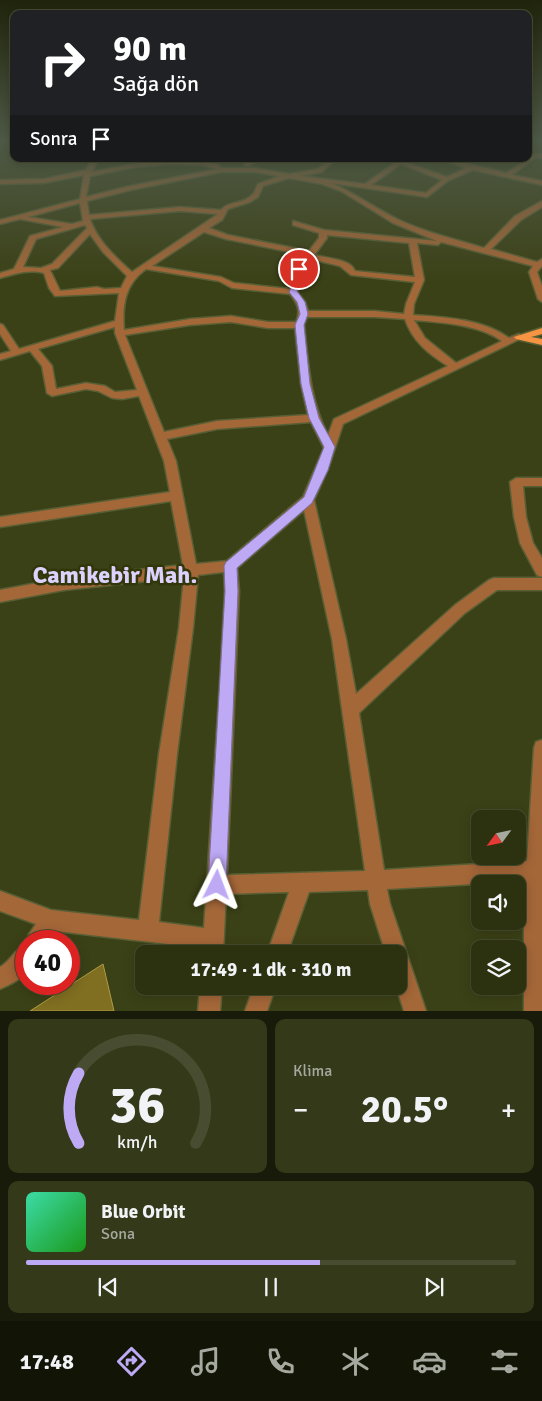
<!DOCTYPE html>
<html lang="tr">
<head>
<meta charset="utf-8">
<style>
	:root { --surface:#2c3110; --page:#343919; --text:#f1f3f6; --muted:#a6a99f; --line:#484c30; --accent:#bea9f5 }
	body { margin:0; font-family:Signika,sans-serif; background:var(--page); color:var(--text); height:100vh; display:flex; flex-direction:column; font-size:19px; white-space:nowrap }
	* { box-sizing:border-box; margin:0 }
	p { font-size:16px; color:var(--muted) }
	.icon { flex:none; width:28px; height:28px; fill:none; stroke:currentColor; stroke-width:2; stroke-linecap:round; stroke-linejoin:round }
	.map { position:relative; height:1011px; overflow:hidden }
	.details { display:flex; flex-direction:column; gap:8px; padding:8px; background:#181b09; flex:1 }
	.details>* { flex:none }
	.banner { position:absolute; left:10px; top:10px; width:522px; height:152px; border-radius:10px; box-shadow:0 2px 12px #0003,0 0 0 1px var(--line); background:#202124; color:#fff; overflow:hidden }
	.needle { width:32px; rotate:237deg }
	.buttons { position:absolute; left:471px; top:810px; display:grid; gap:10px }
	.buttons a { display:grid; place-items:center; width:55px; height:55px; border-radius:10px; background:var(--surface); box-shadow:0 2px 12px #0003,0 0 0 1px var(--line); font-size:25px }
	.speed { position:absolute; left:15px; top:930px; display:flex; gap:10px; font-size:25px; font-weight:700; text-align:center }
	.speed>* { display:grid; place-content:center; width:65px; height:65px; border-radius:50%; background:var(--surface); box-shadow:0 2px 12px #0003,0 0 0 1px var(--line); line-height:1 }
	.speed .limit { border:8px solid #d22; background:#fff; color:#111 }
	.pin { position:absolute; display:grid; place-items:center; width:42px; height:42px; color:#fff; margin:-21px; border:2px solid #fff; border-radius:50%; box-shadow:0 1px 5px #0007 }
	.me { position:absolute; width:55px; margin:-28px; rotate:3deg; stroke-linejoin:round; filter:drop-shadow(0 0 4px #0008) }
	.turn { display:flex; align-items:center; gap:18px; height:105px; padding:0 20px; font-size:22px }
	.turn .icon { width:65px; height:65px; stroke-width:2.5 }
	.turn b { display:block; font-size:35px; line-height:42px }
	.then { display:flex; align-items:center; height:48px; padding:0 20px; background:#0003; gap:10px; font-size:19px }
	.big { font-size:38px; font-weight:700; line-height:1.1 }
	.details .widget { flex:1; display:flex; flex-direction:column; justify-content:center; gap:8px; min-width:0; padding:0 18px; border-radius:10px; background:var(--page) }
	.details .dial { align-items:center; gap:0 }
	.dial svg { height:130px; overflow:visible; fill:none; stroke:var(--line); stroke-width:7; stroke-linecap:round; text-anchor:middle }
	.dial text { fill:var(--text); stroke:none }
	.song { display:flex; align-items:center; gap:15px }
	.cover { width:60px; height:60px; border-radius:8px; background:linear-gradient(135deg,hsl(160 70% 55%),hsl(120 70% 35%)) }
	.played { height:5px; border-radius:2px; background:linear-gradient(90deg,var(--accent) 60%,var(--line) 60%) }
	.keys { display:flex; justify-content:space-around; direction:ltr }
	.heat { display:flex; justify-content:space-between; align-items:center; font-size:28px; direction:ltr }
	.details .tiles { flex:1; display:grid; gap:8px; grid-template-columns:1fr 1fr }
	.widget:last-child { grid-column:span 2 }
	.trip { position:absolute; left:135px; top:945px; width:272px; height:50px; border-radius:10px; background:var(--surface); box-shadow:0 2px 12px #0003,0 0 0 1px var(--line); font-weight:700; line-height:50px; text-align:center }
	.dock { display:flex; height:80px; justify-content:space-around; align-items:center; background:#121406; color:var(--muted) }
	.dock .icon { width:35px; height:35px }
	.dock .selected { color:var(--accent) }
	.dock b { font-size:22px; color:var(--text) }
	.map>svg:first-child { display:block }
	.building { fill:#806f21; stroke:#af9b46 }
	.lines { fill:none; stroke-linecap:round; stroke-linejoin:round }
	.minor-casing { stroke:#595f35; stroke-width:3 }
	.major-casing { stroke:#595f35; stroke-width:3 }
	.minor { fill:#a46738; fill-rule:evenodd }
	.major { fill:#f79443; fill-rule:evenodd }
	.route { fill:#bea9f5; stroke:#7c6e9f }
	.labels { text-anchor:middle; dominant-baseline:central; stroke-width:5; stroke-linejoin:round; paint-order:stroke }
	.district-label { font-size:24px; font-weight:bold; fill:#ddd2fe; stroke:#31370a }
</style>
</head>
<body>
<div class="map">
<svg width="542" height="1011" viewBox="0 0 542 1011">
	<rect width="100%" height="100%" fill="#3b4116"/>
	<path class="building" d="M103 964 114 1011H30Z"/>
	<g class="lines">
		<g class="minor-casing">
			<path id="minor" d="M0 140H14V141L0 143Z
				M533 154H542V158L536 157 512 175 542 181V185L473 170 449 180 427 197 331 183C355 193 376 209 399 220 427 233 455 239 484 248L515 216 542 201V207L521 220 491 249 537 262 542 259V266L537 272 542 286V302L538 299 529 272 533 266 441 242 438 245 417 243 424 280 414 304 413 315C445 317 483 319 509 338L519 334 524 337 343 424 328 469 314 500 346 639 356 694 455 605 489 580 494 578H542V590H497L465 613 359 713 384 870 527 861 534 748 536 742 542 740V1011H524V920L526 881 387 889 390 904 426 1011H404L396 986H399V954H386L370 904 368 890 309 892 287 954H267L289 892 226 894 223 954H203V948L56 931 48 941 26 942 29 934 36 924 0 911V891L51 910 139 920 159 754 179 628 184 577 64 590 0 602V590L64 578 183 565 171 501 0 527V517L170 492 164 461 139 396 122 399 112 398 98 391 86 389 52 396 47 393 42 366 30 351 0 360V354L11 351 0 334V324L3 325 19 349 115 321 119 293 55 296 49 288 44 273C28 269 15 274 0 278V273L14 269 30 236 63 227 20 219 0 224V220L80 199 84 175 44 183 0 184V180L44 179 86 170 92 159H98L92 172C135 163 176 156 219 165L221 168H254L289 174 318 169 330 159H336L322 172 300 176 365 184 396 162 389 159H408L405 162 447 177 466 168 441 159H449L506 173 529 159ZM170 164 202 165 218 169 130 186 86 197 90 176 136 167ZM401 164 442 180 426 193 371 185ZM221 172H254L280 176 258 184C256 187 255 193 252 195 244 204 228 201 221 210L180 207 89 215 87 201 131 190ZM289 178 322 184 341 191 393 223 437 241 324 230 293 221V225L319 233V238L309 251 228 235 209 228 222 220 228 209 250 202 258 197 263 186ZM80 203 83 221 72 224 28 217ZM180 211 218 214 132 272C115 257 97 240 90 219ZM85 225 87 228 52 264 41 268 23 267 36 239ZM204 232 226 239 305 255 304 257 295 269 294 282 290 289 234 283 221 277 152 266ZM90 234 103 252 127 276 121 288 104 289 97 287 60 291 50 270 58 268ZM327 235 409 243 415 277 355 271C351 259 326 258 314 255L327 238ZM311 259 340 266 351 275 415 282 406 304 404 314 375 311H308L305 302 297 292C304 279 301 271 311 259ZM146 269 219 281 232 288 290 294C298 304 301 311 296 322H268L231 316 190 319 124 330C122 305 125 284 146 269ZM307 317H375L405 319C412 341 430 355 448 366L334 419 328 435C310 401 308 362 304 325ZM414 320C443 323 478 324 502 341L456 363 425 338ZM231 322 268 328H295L301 384 308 415 217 421 164 432 125 335 190 325ZM115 327V333L137 390 115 392 105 386 86 383 56 389 52 366 38 349ZM311 422 324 448 303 497 227 561 196 564 176 461 167 439 217 429ZM304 510 332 639 365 871 227 875 239 591 237 568ZM224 572 225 591 220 683 204 928 159 922 177 754 193 628 198 575Z
				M253 159H260L249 166H245V164Z
				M516 478H542V486H523L526 517 533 543 542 558V577L537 575 520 543 514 517 510 482Z
				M26 945C26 975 29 976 0 989V967C11 961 14 949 26 945Z
				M200 986H222L220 1011H198Z
				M254 986H276L267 1011H245Z"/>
		</g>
		<g class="major-casing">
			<path id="major" d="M542 328V334L531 337 542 339V345L516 339 514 337Z"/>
		</g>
		<use href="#minor" class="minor"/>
		<use href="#major" class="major"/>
	</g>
	<linearGradient id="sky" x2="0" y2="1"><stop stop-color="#20240c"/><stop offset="0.5" stop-color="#4f5a47"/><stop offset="1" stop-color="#4f5a47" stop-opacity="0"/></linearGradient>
	<rect width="542" height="281" fill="url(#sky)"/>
	<path class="route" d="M299 267 303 269 301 282 297 291 305 302 308 314 304 325 310 384 319 418 335 447 328 470 312 503 237 568 238 591 226 885 223 891 217 894 210 891 208 885 225 591 224 566 226 562 304 497 324 447 309 418 301 384 295 325 300 314 297 302 289 292 294 282 295 269Z"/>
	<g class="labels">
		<g class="district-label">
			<text x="115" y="575">Camikebir Mah.</text>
		</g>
	</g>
</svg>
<div class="buttons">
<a><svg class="needle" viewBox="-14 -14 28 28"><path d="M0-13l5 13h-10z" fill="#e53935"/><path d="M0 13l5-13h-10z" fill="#a6a99f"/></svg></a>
<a><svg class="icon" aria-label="sound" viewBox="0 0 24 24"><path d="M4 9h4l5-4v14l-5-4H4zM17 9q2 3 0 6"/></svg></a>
<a><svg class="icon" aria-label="layers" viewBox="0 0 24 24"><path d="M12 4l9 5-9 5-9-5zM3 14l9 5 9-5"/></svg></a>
</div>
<div class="speed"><div class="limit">40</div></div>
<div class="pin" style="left:299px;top:269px;background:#d93025"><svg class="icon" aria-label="arrive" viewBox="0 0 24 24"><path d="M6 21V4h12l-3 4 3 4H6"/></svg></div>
<svg class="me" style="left:217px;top:885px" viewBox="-20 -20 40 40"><path d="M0-17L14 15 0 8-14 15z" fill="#bea9f5" stroke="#fff" stroke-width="4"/></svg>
<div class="trip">17:49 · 1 dk · 310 m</div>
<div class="banner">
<div class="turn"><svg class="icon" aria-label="right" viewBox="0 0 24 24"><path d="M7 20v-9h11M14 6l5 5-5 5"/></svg><div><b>90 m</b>Sağa dön</div></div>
<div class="then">Sonra<svg class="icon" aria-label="arrive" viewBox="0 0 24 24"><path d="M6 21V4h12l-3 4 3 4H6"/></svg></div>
</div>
</div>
<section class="details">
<div class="tiles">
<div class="widget dial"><svg viewBox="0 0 100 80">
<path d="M14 69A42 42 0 1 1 86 69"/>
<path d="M14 69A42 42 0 0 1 14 26" stroke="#bea9f5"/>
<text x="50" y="56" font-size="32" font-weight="700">36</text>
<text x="50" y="72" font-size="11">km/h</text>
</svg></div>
<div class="widget"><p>Klima</p>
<div class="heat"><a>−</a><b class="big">20.5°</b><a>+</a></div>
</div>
<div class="widget">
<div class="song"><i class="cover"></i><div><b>Blue Orbit</b><p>Sona</p></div></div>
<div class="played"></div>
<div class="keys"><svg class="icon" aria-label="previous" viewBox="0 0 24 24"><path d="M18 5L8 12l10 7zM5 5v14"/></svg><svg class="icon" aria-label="pause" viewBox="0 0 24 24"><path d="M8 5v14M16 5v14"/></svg><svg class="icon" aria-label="next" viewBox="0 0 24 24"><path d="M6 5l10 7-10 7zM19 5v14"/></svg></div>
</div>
</div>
</section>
<nav class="dock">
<b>17:48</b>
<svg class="icon selected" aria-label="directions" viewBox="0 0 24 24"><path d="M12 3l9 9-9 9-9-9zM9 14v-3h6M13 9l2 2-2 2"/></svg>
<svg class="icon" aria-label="music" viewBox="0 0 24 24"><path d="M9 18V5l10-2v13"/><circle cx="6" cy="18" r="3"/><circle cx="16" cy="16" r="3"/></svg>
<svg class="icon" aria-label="phone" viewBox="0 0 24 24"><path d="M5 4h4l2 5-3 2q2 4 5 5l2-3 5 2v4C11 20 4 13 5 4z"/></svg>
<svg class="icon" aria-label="climate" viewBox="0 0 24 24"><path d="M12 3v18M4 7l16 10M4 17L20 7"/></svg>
<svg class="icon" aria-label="car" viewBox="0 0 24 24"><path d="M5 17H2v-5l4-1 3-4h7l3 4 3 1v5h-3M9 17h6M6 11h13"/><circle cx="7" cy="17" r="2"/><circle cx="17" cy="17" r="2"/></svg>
<svg class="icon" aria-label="filters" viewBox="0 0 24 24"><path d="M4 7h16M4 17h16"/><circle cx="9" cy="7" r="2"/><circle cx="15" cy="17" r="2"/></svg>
</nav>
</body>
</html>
